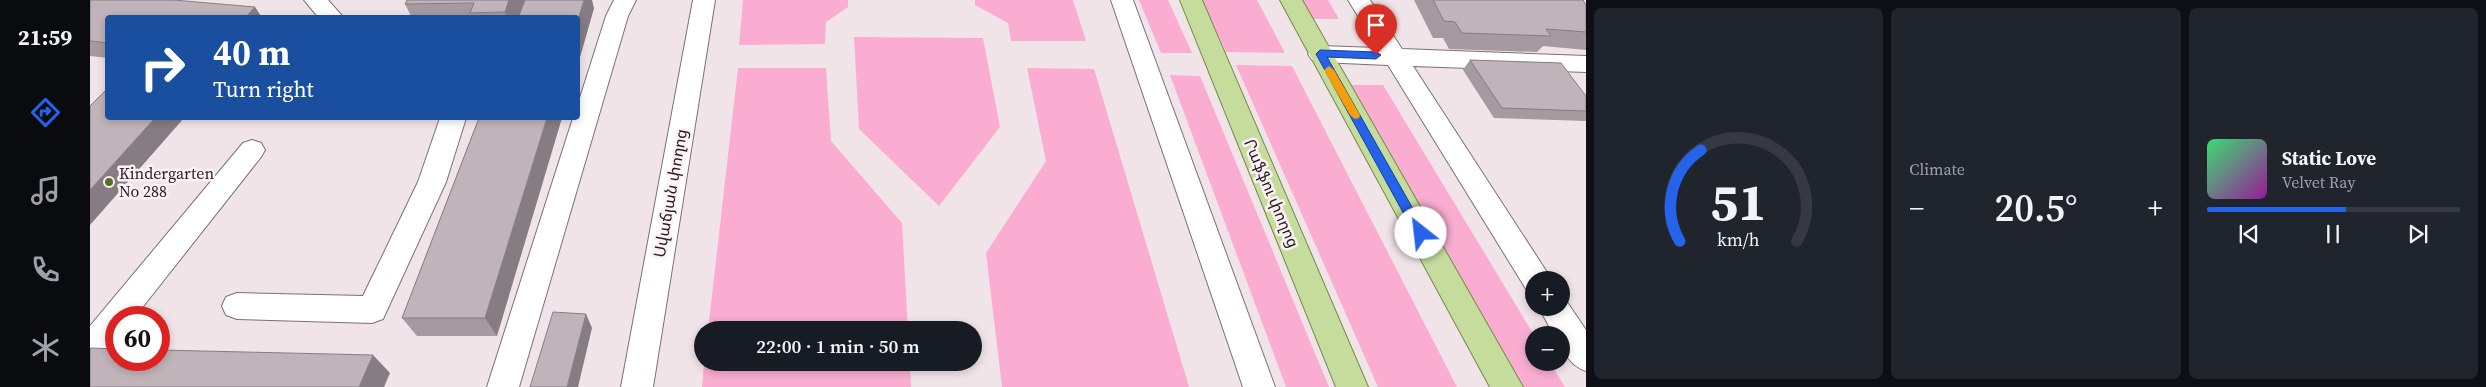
<!DOCTYPE html>
<html lang="en">
<head>
<meta charset="utf-8">
<style>
	:root { --surface:#171b24; --page:#20242c; --text:#f1f3f6; --muted:#9ea1a6; --line:#363941; --accent:#2563eb }
	body { margin:0; font-family:"Source Serif 4","Noto Sans Armenian",serif; background:var(--page); color:var(--text); height:100vh; display:flex; flex-direction:column; font-size:19px; white-space:nowrap }
	* { box-sizing:border-box; margin:0 }
	p { font-size:16px; color:var(--muted) }
	.icon { flex:none; width:28px; height:28px; fill:none; stroke:currentColor; stroke-width:2; stroke-linecap:round; stroke-linejoin:round }
	.map { position:relative; flex:1; overflow:hidden }
	.sheet { display:flex; flex-direction:column; gap:8px; padding:8px; background:#0d0f14; width:900px }
	.sheet>* { flex:none }
	.banner { position:absolute; left:15px; top:15px; width:475px; height:105px; border-radius:5px; box-shadow:0 2px 8px #0003; background:#1a4fa0; color:#fff; overflow:hidden }
	.fabs { position:absolute; left:1435px; top:271px; display:grid; gap:10px }
	.fabs a { display:grid; place-items:center; width:45px; height:45px; border-radius:50%; background:var(--surface); box-shadow:0 2px 8px #0003; font-size:25px }
	.speed { position:absolute; left:15px; top:306px; display:flex; gap:10px; font-size:25px; font-weight:700; text-align:center }
	.speed>* { display:grid; place-content:center; width:65px; height:65px; border-radius:50%; background:var(--surface); box-shadow:0 2px 8px #0003; line-height:1 }
	.speed .limit { border:8px solid #d22; background:#fff; color:#111 }
	.pin { position:absolute; display:grid; place-items:center; width:42px; height:42px; color:#fff; margin:-51px -21px; border-radius:50% 50% 50% 0; rotate:-45deg; box-shadow:0 0 5px #0007 }
	.pin .icon { rotate:45deg }
	.me { position:absolute; width:55px; margin:-28px; rotate:331deg; stroke-linejoin:round; filter:drop-shadow(0 0 4px #0008) }
	.turn { display:flex; align-items:center; gap:18px; height:105px; padding:0 25px; font-size:22px }
	.turn .icon { width:65px; height:65px; stroke-width:2.5 }
	.turn b { display:block; font-size:35px; line-height:42px }
	.big { font-size:38px; font-weight:600; line-height:1.1 }
	.sheet .tile { flex:1; display:flex; flex-direction:column; justify-content:center; gap:8px; min-width:0; padding:0 18px; border-radius:8px; background:var(--page) }
	.sheet .dial { align-items:center; gap:0 }
	.dial svg { height:130px; overflow:visible; fill:none; stroke:var(--line); stroke-width:7; stroke-linecap:round; text-anchor:middle }
	.dial text { fill:var(--text); stroke:none }
	.song { display:flex; align-items:center; gap:15px }
	.cover { width:60px; height:60px; border-radius:8px; background:linear-gradient(135deg,hsl(140 70% 55%),hsl(300 70% 35%)) }
	.played { height:5px; border-radius:2px; background:linear-gradient(90deg,var(--accent) 55%,var(--line) 55%) }
	.keys { display:flex; justify-content:space-around; direction:ltr }
	.heat { display:flex; justify-content:space-between; align-items:center; font-size:28px; direction:ltr }
	.sheet .tiles { flex:1; display:grid; gap:8px; grid-template-columns:repeat(3,1fr) }
	.trip { position:absolute; left:604px; top:321px; width:288px; height:50px; border-radius:25px; background:var(--surface); box-shadow:0 2px 8px #0003; font-weight:600; line-height:50px; text-align:center }
	main { display:flex; flex:1; min-height:0 }
	.tabs { display:flex; flex-direction:column; width:90px; justify-content:space-around; align-items:center; background:#090b0e; color:var(--muted) }
	.tabs .icon { width:35px; height:35px }
	.tabs .selected { color:var(--accent) }
	.tabs b { font-size:22px; color:var(--text) }
	.map>svg:first-child { display:block }
	.green { fill:#faadd1 }
	.lines { fill:none; stroke-linecap:round; stroke-linejoin:round }
	.minor-casing { stroke:#7c7075; stroke-width:2 }
	.major-casing { stroke:#738a47; stroke-width:2 }
	.minor { fill:#fff; fill-rule:evenodd }
	.major { fill:#c5dc9d; fill-rule:evenodd }
	.wall { fill:#a59a9f }
	.shaded-wall { fill:#867d82 }
	.building { fill:#c0b3b9; stroke:#867d82 }
	.route { fill:#2563eb; stroke:#184099 }
	.slow { fill:#f59e0b }
	.poi-dot { fill:#567124; stroke:#fef1f6; stroke-width:2 }
	.labels { text-anchor:middle; dominant-baseline:central; stroke-width:5; stroke-linejoin:round; paint-order:stroke }
	.poi-label { font-size:16px; fill:#241f21; stroke:#fef1f6; text-anchor:start }
	.street-label { font-size:16px; fill:#241f21; stroke:#fef1f6 }
</style>
</head>
<body>
<main>
<nav class="tabs">
<b>21:59</b>
<svg class="icon selected" aria-label="directions" viewBox="0 0 24 24"><path d="M12 3l9 9-9 9-9-9zM9 14v-3h6M13 9l2 2-2 2"/></svg>
<svg class="icon" aria-label="music" viewBox="0 0 24 24"><path d="M9 18V5l10-2v13"/><circle cx="6" cy="18" r="3"/><circle cx="16" cy="16" r="3"/></svg>
<svg class="icon" aria-label="phone" viewBox="0 0 24 24"><path d="M5 4h4l2 5-3 2q2 4 5 5l2-3 5 2v4C11 20 4 13 5 4z"/></svg>
<svg class="icon" aria-label="climate" viewBox="0 0 24 24"><path d="M12 3v18M4 7l16 10M4 17L20 7"/></svg>
</nav>
<div class="map">
<svg width="1496" height="387" viewBox="0 0 1496 387">
	<rect width="100%" height="100%" fill="#f1e4e9"/>
	<path class="green" d="M653 0H758V7L736 22 735 44 649 45Z
		M885 0H983L996 41H921L918 23 885 5Z
		M1049 0H1078L1102 53H1071Z
		M1112 0H1167L1195 53 1136 52Z
		M1212 0H1238L1249 19H1222Z
		M764 37 893 38 910 127 849 206 769 129Z
		M1146 65 1202 66 1367 387H1288Z
		M648 68H736L741 141 812 223 818 330H618Z
		M937 68 1004 69 1099 387H912L896 253 956 161Z
		M1080 75 1110 76 1239 387H1196Z
		M1261 85H1293L1444 335V362L1460 363 1475 387H1432Z
		M614 363H820L821 387H612Z"/>
	<g class="lines">
		<g class="minor-casing">
			<path id="minor" d="M214 0H238L254 18H229Z
				M524 0H546L538 16 429 387H397L483 118H488V104L516 16Z
				M603 0H625L563 387H531Z
				M1021 0H1043L1185 387H1153Z
				M1258 0H1280L1312 49 1496 56V72L1323 66 1462 280H1444V291L1436 289 1298 65 1230 62 1222 60 1218 54 1222 48 1230 46 1288 48Z
				M350 118H376L356 182 293 319 282 323 147 319 136 315 132 306 136 297 147 293 273 296 328 182Z
				M162 140 171 143 175 150 171 157 44 318H26C26 341 24 354 0 363V326L153 143Z
				M1471 297 1475 299 1496 330V371C1481 366 1471 352 1471 335H1464L1449 308H1471Z"/>
		</g>
		<g class="major-casing">
			<path id="major" d="M1090 0H1112L1278 387H1246Z
				M1190 0H1212L1433 387H1400Z"/>
		</g>
		<use href="#minor" class="minor"/>
		<use href="#major" class="major"/>
	</g>
	<path class="wall" d="M0 0 165 7 172 18H18V58L0 56Z
		M317 0 504 8 488 64V18H322L315 4Z
		M1324 0H1493L1496 5V50L1453 46 1447 52 1359 49 1353 38H1343Z
		M1380 60 1496 96V121L1404 118 1373 70Z
		M389 118 407 336H327L312 318Z"/>
	<path class="shaded-wall" d="M419 0H435L429 18H417L415 12Z
		M494 0H502L504 8 488 64V20Z
		M165 7 172 18H155Z
		M65 118H94L0 225V190Z
		M457 118H472L407 336 395 318Z
		M496 314 502 328 488 387H477Z
		M283 355 300 373 294 387H269Z"/>
	<path class="building" d="M0 0H84L165 7 155 18H18V43L0 41Z
		M317 0H419L415 12 380 13 384 3 315 4Z
		M435 0H494L488 20V18H428Z
		M1343 0H1493L1496 5V32L1456 29 1461 36 1372 33 1365 22 1354 21Z
		M1380 60 1471 63 1496 96V111L1412 108Z
		M18 88V118H65L0 190V106Z
		M389 118H457L395 318H312Z
		M463 312 496 314 477 387H440Z
		M1 348 26 349V360H69V350L283 355 269 387H0V350Z"/>
	<path class="route" d="M1230 50 1286 52 1291 55 1286 59 1237 57 1335 230V236H1326L1226 54Z"/>
	<path class="slow" d="M1239 66 1244 70 1270 115 1269 118 1265 119 1260 115 1234 70Z"/>
	<circle class="poi-dot" cx="19" cy="182" r="5"/>
	<g class="labels">
		<g class="poi-label">
			<text x="29" y="173">Kindergarten<tspan x="29" dy="18">No 288</tspan></text>
		</g>
		<g class="street-label">
			<text transform="translate(580 193) rotate(-80)">Սվաճյան փողոց</text>
			<text transform="translate(1182 193) rotate(67)">Րաֆֆու փողոց</text>
		</g>
	</g>
</svg>
<div class="fabs">
<a>+</a>
<a>−</a>
</div>
<div class="speed"><div class="limit">60</div></div>
<div class="pin" style="left:1286px;top:55px;background:#d93025"><svg class="icon" aria-label="arrive" viewBox="0 0 24 24"><path d="M6 21V4h12l-3 4 3 4H6"/></svg></div>
<svg class="me" style="left:1331px;top:233px" viewBox="-20 -20 40 40"><circle r="19" fill="#fff"/><path d="M0-13L10 11 0 6-10 11z" fill="#2563eb"/></svg>
<div class="trip">22:00 · 1 min · 50 m</div>
<div class="banner">
<div class="turn"><svg class="icon" aria-label="right" viewBox="0 0 24 24"><path d="M7 20v-9h11M14 6l5 5-5 5"/></svg><div><b>40 m</b>Turn right</div></div>
</div>
</div>
<section class="sheet">
<div class="tiles">
<div class="tile dial"><svg viewBox="0 0 100 80">
<path d="M14 69A42 42 0 1 1 86 69"/>
<path d="M14 69A42 42 0 0 1 27 13" stroke="#2563eb"/>
<text x="50" y="56" font-size="32" font-weight="700">51</text>
<text x="50" y="72" font-size="11">km/h</text>
</svg></div>
<div class="tile"><p>Climate</p>
<div class="heat"><a>−</a><b class="big">20.5°</b><a>+</a></div>
</div>
<div class="tile">
<div class="song"><i class="cover"></i><div><b>Static Love</b><p>Velvet Ray</p></div></div>
<div class="played"></div>
<div class="keys"><svg class="icon" aria-label="previous" viewBox="0 0 24 24"><path d="M18 5L8 12l10 7zM5 5v14"/></svg><svg class="icon" aria-label="pause" viewBox="0 0 24 24"><path d="M8 5v14M16 5v14"/></svg><svg class="icon" aria-label="next" viewBox="0 0 24 24"><path d="M6 5l10 7-10 7zM19 5v14"/></svg></div>
</div>
</div>
</section>
</main>
</body>
</html>
